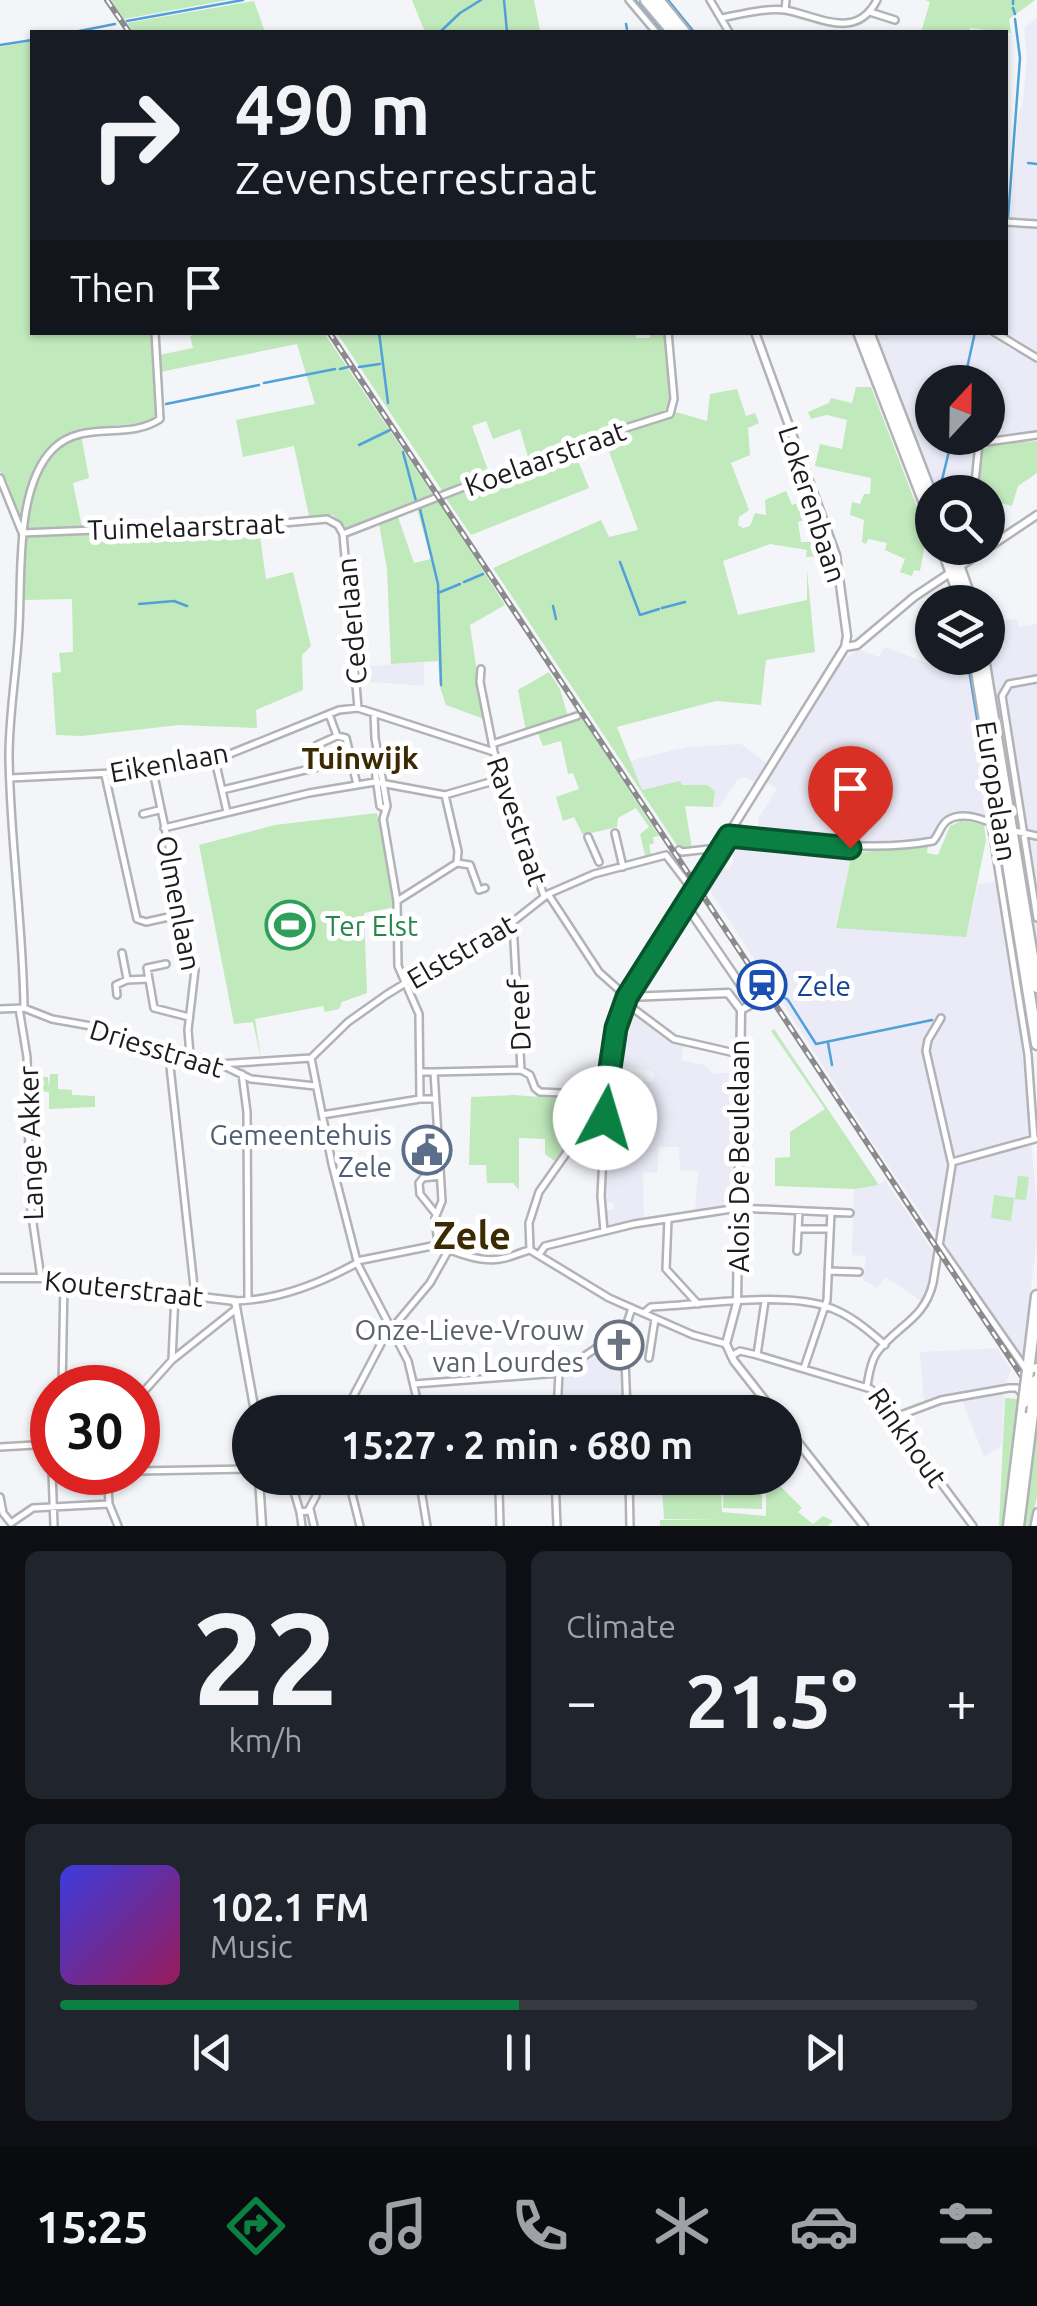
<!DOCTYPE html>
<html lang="en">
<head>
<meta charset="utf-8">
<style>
	:root { --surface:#171b24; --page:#20242c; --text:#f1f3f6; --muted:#9ea1a6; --line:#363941; --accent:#0b8043 }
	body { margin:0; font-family:Ubuntu,sans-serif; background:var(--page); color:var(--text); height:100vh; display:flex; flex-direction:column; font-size:38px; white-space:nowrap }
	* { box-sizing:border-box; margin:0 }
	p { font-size:32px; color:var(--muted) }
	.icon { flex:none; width:55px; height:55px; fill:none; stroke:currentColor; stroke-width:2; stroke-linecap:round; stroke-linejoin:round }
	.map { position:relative; height:1526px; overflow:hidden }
	.details { display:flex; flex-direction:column; gap:25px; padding:25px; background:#0d0f14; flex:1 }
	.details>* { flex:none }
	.banner { position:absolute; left:30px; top:30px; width:978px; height:305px; border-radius:0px; box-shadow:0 2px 8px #0004; background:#171b24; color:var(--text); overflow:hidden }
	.needle { width:65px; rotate:22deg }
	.buttons { position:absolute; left:915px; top:365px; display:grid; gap:20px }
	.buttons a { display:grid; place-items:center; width:90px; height:90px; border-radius:50%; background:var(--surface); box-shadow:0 2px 8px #0004; font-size:50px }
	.speed { position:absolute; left:30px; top:1365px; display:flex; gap:20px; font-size:50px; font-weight:700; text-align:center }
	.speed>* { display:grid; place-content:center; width:130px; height:130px; border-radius:50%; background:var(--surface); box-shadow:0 2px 8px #0004; line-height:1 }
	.speed .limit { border:15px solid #d22; background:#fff; color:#111 }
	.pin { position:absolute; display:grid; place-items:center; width:85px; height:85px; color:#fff; margin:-102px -42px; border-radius:50% 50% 50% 0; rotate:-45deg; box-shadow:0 0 10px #0007 }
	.pin .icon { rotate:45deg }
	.me { position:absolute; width:110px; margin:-55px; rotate:6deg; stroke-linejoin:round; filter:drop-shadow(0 0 8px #0008) }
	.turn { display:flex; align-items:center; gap:35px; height:210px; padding:0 40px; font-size:45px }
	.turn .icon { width:130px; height:130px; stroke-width:2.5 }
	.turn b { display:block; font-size:70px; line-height:85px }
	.then { display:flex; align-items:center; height:95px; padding:0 40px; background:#0003; gap:20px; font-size:38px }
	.big { font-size:75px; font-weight:600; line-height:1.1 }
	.details .tile { flex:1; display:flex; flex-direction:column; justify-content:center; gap:15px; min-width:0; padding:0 35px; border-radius:15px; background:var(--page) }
	.details .dial { align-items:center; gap:0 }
	.dial b { font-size:130px; line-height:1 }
	.song { display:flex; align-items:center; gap:30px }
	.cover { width:120px; height:120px; border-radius:15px; background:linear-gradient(135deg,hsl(240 70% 55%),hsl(330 70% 35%)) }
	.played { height:10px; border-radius:5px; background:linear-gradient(90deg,var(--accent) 50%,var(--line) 50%) }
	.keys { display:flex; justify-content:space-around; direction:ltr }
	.heat { display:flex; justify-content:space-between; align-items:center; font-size:55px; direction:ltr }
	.details .tiles { flex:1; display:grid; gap:25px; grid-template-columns:1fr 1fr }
	.tile:last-child { grid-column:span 2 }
	.trip { position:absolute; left:232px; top:1395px; width:570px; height:100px; border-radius:50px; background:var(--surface); box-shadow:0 2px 8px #0004; font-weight:600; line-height:100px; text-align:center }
	.tab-bar { display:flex; height:160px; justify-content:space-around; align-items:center; background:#090b0e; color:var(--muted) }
	.tab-bar .icon { width:70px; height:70px }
	.tab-bar .selected { color:var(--accent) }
	.tab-bar b { font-size:45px; color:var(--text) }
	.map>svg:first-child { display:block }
	.built { fill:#eaebf7; fill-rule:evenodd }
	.green { fill:#c0e9bc }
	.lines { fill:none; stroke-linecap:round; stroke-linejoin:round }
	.stream { stroke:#51a0d9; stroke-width:2.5 }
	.minor-casing { stroke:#b2b3b7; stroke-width:10 }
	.tertiary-casing { stroke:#b2b3b7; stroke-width:11 }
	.trunk-casing { stroke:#b2b3b7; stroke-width:15 }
	.minor { stroke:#fff; stroke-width:5 }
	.tertiary { stroke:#fff; stroke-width:6 }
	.trunk { stroke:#fff; stroke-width:10 }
	.rail-casing { stroke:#8b8b8e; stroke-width:6 }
	.rail { stroke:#fff; stroke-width:2.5; stroke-dasharray:8; stroke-linecap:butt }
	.trunk-bridge-casing { stroke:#b2b3b7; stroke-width:15; stroke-linecap:butt }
	.trunk-bridge { stroke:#fff; stroke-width:10 }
	.route-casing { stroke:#07532c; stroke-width:25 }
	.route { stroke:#0b8043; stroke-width:18 }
	.labels { text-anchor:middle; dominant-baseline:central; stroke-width:10; stroke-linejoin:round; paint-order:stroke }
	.street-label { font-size:28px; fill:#1c1c1e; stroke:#fff }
	.leisure-label { font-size:28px; fill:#27864d; stroke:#fff; text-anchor:start }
	.transit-label { font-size:28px; fill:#164399; stroke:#fff; text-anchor:start }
	.service-label { font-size:28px; fill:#4e5e75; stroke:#fff; text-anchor:end }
	.worship-label { font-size:28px; fill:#5b616d; stroke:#fff; text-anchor:end }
	.neighbourhood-label { font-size:30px; font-weight:bold; fill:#3c2a02; stroke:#fff }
	.district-label { font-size:38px; font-weight:bold; fill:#3c2a02; stroke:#fff }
</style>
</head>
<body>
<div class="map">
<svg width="1037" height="1526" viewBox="0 0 1037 1526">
	<rect width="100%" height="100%" fill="#f4f5f9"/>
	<path class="built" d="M1037 18V354L1000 333 1005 332V227L1010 226 1018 114 1023 102 1027 57 1024 28Z
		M873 333H982L1037 363V432L984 438 975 492H937ZM932 382H988V438H932Z
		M1016 619 1019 627 1037 624V947L988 653V622Z
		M885 647 932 665 936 658H966L992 817 951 814 940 822 930 839 876 843 759 832 758 819 777 789 767 782 840 663 858 649 879 657Z
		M424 662V686L359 681 357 667Z
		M741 744 768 764 756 783 744 777 738 779 719 807H713L715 791 707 785 642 790 630 761 686 747Z
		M763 841 852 853 836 927 966 936 978 884 996 881 1021 1040 1037 1205V1240L1022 1362 873 1143 705 883 717 863 729 870 733 863V845Z
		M626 1008 669 1042 684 1045 681 1060 704 1065 714 1074 735 1072 732 1205 695 1211 698 1171 680 1170 679 1147H659L657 1173 643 1172 644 1220 608 1225 607 1210H613L614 1204 604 1200 608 1124 629 1126 633 1102H639L643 1081 653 1082 655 1075 652 1071 614 1064Z
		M885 1180 935 1254 923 1302 886 1277 877 1288 863 1280 866 1256 852 1255 854 1189 879 1185Z
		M618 1340 617 1344 622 1346 623 1412H561L563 1378Z
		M997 1348 1011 1370 1006 1384 924 1402 920 1352Z
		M1004 1393 1002 1445 984 1457 962 1400Z"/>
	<path class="green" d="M111 0H228L124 19Z
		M412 0H534L540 30 425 32Z
		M925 0H1035L1009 19 1011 33 970 28 969 32H921L930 2Z
		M254 1 265 32H133L127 23Z
		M32 41V332L153 333 160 415 153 422C109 427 53 423 34 473 29 485 28 500 24 513L19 516 7 481 0 471V47Z
		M635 332 636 338H650V333H665L673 402 668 410 528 457 520 429 493 439 486 421 472 426 489 473 443 492 337 333Z
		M203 333H324L434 496 350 529 344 528 333 515 309 516 294 446 243 457 236 420 315 404 297 344 160 372 159 355 193 348 190 336Z
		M856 387H871L927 533 920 571 914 570 912 576 900 572 905 559 885 550 887 543 868 539 866 544 862 542 864 520 850 515 852 502 860 504 864 494H870L871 478 815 466 820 444 842 449 847 420 827 415 811 419 808 412 829 403 831 398 852 403Z
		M737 389 746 416 755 413 759 423 748 428 750 455 731 463 749 510 739 517 738 525 743 528 750 526 755 513 766 515 765 500 786 491 792 505 810 498 817 515 798 522 801 542H815L816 546 827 542 831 556 806 557 807 550 770 544 723 561 738 615 807 600V570L815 652 766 660 761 705 716 701 617 727 642 790 680 781 682 785H707L715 791 713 807 685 806 692 849 680 850 493 568 601 520 609 537 638 530 604 438 669 418 676 412 707 421 710 394Z
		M81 435 89 478 73 483 82 527 28 530C28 492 43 450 81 435Z
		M1037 441V473L1018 486 1012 506 988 500V492H975L983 449 997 444Z
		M573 448 589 488 471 535 445 497Z
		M438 500 505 605 470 625 484 719 446 705 440 687 438 661 391 664 387 569 379 524 398 517 414 563 431 559 417 509Z
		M259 529 266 579 293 572 311 646 302 655 303 690 256 710 257 728 179 725 82 736 56 735 52 673 61 672 59 653 73 652 72 599 24 600 25 536 80 533 182 536Z
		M549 672 560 689 569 720 581 717 659 836 653 837 654 843 649 845 651 854 645 855 640 834 649 827 636 808 618 818 617 827 583 835 574 817 563 821 556 797 579 789 573 773 568 774 561 741 543 746 537 731H526L518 690Z
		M377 813 379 823H382L396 907 364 913 367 993 342 1002 339 1009 325 1012 323 1006 255 1019 261 1059 253 1022 234 1024 199 845 275 825Z
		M961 821 984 824 986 840 966 937 836 928 852 853 928 846 927 853 938 855 950 826Z
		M774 1029 879 1185 854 1189 775 1186V1158L790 1157V1132L825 1109 771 1031Z
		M50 1074H58V1089L72 1090V1095L95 1096V1107L49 1109V1092L32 1091 33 1077H48L49 1089Z
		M513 1095 567 1099 564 1125 576 1134 556 1166V1162L545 1154V1139L519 1138V1190L513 1183H487L486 1165H469L471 1097Z
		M1018 1176 1029 1177 1026 1200 1014 1199 1011 1221 991 1218 994 1195 1015 1198Z
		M1005 1398 1018 1399V1409L1004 1526H999Z
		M1037 1431V1496L1031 1526H1024Z
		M724 1478H762V1509L723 1508Z
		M721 1483 722 1512 766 1516V1494L780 1486 802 1508 798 1512 813 1524 823 1516 833 1521 828 1526H660V1520L722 1519H664L662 1488 665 1485Z"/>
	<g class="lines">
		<path class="stream" d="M504 0 507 32
			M635 0 662 32
			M668 0 694 32
			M1013 4V0
			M1013 8 1015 14
			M127 21 243 0
			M626 24 627 29
			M74 32 115 24
			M440 32 460 13 481 0
			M0 45 32 40
			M1028 163 1037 164
			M1008 218 1020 58 1015 19
			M1005 242 1006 229
			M379 332 388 403
			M359 367 380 364
			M340 369 348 367
			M964 382 975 332
			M264 383 335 369
			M166 404 259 385
			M359 445 390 430
			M403 452 416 501
			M939 492 952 439
			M420 509 438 584 441 685
			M620 562 640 615 659 609
			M464 582 483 574
			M438 593 460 584
			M139 604 174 601 187 606
			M553 606 556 619
			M662 608 685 602
			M967 658 992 809
			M766 974 779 994 788 1000 816 1044 932 1020
			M828 1043 832 1065"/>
		<g class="minor-casing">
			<path id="minor" d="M629 0 656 32
				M710 0 729 32
				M785 10 786 0
				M870 12 895 20
				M721 18C742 14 764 8 785 10 816 15 856 42 877 0
				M1005 222 1037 224
				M994 332 1037 358
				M0 478 21 530
				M974 492 979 443 1037 435
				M22 533 94 530 185 532 327 519 338 525 343 534
				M343 534 569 446 670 414 674 399 668 332
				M343 534 358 708
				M481 669 480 682 494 752 544 896
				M1037 679 1009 684 1002 696 1037 918
				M329 714 337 736 346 738 357 785
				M374 714 375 738 387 806 383 819 397 901 398 966 419 1014 420 1099H435
				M492 744 577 716
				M317 745 337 736
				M377 758 374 762 380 806 384 808
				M215 760 227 812
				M153 771 195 970 188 1030 190 1055
				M105 775 137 919 146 922 182 914
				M10 778 153 771 215 760 339 710 358 708 494 752
				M222 790C265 780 306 769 350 760
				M143 814 159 810
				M991 823 1028 1055 1034 1139
				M164 828 309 793 375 782 445 795 504 778
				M1010 830 1037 836
				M615 833 623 867
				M729 836C743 842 760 837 776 839 829 844 880 851 933 841 939 835 941 824 948 820 964 810 986 821 1000 826
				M588 837 599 862
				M679 850 682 852 718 848
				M457 863 470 865 479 890 485 888
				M397 901 457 863 458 851 445 795
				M513 923 521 1070 530 1075 535 1088 540 1092 606 1095
				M122 953 127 979
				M166 964 147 968 154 1008 189 1017
				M117 995 116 985 127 980 148 979
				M626 1003 674 1039 739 1054
				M19 1008 27 1057 30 1203 41 1278
				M24 1008C23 924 10 840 9 756 9 713 17 669 19 626 22 576 15 487 53 449 83 419 128 441 160 419L155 332
				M0 1009 24 1008 52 1019 91 1026 220 1064 251 1079 315 1086
				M168 1048 195 1296
				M311 1058 332 1164 357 1261
				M220 1064 311 1058 348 1022 386 995 433 966 500 932 548 894 594 874 666 855 694 892
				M420 1072H434L442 1201 435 1218 438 1244
				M434 1072 521 1070
				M242 1074 247 1112 248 1300
				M599 1108 605 1115 601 1196 604 1231
				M322 1115 420 1099
				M952 1162 1035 1139
				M436 1214 420 1194 419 1183 423 1178 440 1176
				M668 1219 666 1269 698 1304
				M798 1229H830
				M438 1244C455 1253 484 1264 505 1258 514 1256 521 1252 530 1250
				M940 1246 1027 1371
				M530 1250 529 1223 539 1192 603 1101 617 1028 627 997 599 972 548 894
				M530 1250 609 1298 693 1335 726 1344
				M797 1251 799 1211
				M540 1253 545 1246 634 1224 738 1208 850 1213
				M357 1261 437 1245
				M357 1263 408 1361 420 1412
				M828 1271 859 1272
				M235 1301C278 1300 319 1284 357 1263
				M644 1313 651 1307C701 1305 779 1292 825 1306 848 1313 867 1329 885 1345
				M757 1355 765 1301
				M731 1356 740 1351 757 1355 871 1389 973 1526
				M649 1358 655 1319
				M172 1360 175 1294
				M804 1368 827 1300 831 1212
				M414 1384 559 1373 601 1345 624 1336
				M867 1386C869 1375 870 1364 876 1354 895 1326 924 1321 933 1283L952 1165 926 1051 928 1040 941 1018
				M62 1388 64 1281
				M138 1398 172 1360 236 1309
				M460 1410V1412
				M345 1412 384 1338 430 1283 448 1251
				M557 1412 559 1373
				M627 1412 624 1332 632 1308
				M890 1419 941 1400 1009 1388H1017L1024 1396
				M51 1444 54 1526
				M0 1447 52 1444
				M138 1471 250 1469
				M107 1472 109 1504 118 1526
				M290 1478 300 1512 308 1511 316 1496 311 1478
				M348 1478 360 1526
				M419 1478 427 1526
				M555 1478 557 1526
				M629 1478 630 1526
				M0 1497 3 1513 11 1523
				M310 1509 314 1526
				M300 1512 302 1526
				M11 1523 33 1508 109 1504
				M500 1526 499 1490 507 1478
				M1034 1526 1037 1512"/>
		</g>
		<g class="tertiary-casing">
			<path id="tertiary" d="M845 647 857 645 914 597 1037 515
				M686 905 751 1000 750 1005 741 1010
				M728 993 741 1010
				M627 997 845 647 847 636 836 555 755 332
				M628 997 728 993
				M741 1010 737 1303 726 1344 734 1361 774 1412
				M0 1278H41L235 1301 255 1412
				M785 1426 864 1526
				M259 1478 262 1526"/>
		</g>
		<g class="trunk-casing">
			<path id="trunk" d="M646 0 673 32
				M658 0 684 32
				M859 332 932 521
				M868 332 932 498
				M943 548 962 602
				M952 548 971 602
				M975 658 1037 1044
				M983 658 1037 987
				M1028 1371 1037 1296
				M1036 1381 1037 1369
				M1009 1526 1024 1402
				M1018 1526 1032 1414"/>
		</g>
		<use href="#minor" class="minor"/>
		<use href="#tertiary" class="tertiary"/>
		<use href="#trunk" class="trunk"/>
		<g class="rail-casing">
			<path id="rail" d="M107 0 129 32
				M329 332 1037 1399"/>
		</g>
		<use href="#rail" class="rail"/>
		<g class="trunk-bridge-casing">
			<path id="trunk-bridge" d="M1024 1402 1028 1371
				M1032 1414 1036 1381"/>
		</g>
		<use href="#trunk-bridge" class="trunk-bridge"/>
	</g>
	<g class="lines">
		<g class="route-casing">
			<path id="route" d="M605 1118 599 1108 606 1095 616 1028 627 997 729 836 850 848"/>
		</g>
		<use href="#route" class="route"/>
	</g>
	<defs>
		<g id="stadium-ring" transform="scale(2.5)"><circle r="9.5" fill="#fff" stroke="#2e9e5b" stroke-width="1.5"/><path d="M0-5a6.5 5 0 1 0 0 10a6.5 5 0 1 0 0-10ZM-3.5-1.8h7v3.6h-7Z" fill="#2e9e5b"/></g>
		<g id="station-ring" transform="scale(2.5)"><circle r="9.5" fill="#fff" stroke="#1a4fb4" stroke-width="1.5"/><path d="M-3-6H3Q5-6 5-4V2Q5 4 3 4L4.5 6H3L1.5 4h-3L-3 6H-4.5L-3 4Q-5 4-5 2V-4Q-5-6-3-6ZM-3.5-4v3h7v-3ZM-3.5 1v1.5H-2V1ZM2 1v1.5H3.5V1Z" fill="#1a4fb4"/></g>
		<g id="civic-ring" transform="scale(2.5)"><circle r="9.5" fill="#fff" stroke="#5c6f8a" stroke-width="1.5"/><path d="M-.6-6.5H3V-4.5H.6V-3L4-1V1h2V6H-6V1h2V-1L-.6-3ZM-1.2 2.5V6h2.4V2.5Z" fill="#5c6f8a"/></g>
		<g id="church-ring" transform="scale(2.5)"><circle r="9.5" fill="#fff" stroke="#6b7280" stroke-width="1.5"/><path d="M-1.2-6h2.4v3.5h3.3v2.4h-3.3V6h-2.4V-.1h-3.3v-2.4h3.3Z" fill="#6b7280"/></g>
	</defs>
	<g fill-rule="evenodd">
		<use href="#stadium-ring" x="290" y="925"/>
		<use href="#station-ring" x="762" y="985"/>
		<use href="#civic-ring" x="427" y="1150"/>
		<use href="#church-ring" x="619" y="1345"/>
	</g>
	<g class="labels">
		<g class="street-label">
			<text transform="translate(545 458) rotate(-20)">Koelaarstraat</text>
			<text transform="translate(813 504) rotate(72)">Lokerenbaan</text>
			<text transform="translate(186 526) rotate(-2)">Tuimelaarstraat</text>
			<text transform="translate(351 621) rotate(-95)">Cederlaan</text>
			<text transform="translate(169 762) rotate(-10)">Eikenlaan</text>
			<text transform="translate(997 791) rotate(81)">Europalaan</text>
			<text transform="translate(518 821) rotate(71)">Ravestraat</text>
			<text transform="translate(179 903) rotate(79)">Olmenlaan</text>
			<text transform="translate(461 951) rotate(-30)">Elststraat</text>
			<text transform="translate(519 1015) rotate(-92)">Dreef</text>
			<text transform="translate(157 1048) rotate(17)">Driesstraat</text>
			<text transform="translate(30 1143) rotate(-92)">Lange Akker</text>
			<text transform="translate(738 1156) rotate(-90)">Alois De Beulelaan</text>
			<text transform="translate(124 1288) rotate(6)">Kouterstraat</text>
			<text transform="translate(908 1437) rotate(55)">Rinkhout</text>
		</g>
		<g class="leisure-label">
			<text x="325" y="925">Ter Elst</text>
		</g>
		<g class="transit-label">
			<text x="797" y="985">Zele</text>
		</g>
		<g class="service-label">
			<text x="392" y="1134">Gemeentehuis<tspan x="392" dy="32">Zele</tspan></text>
		</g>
		<g class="worship-label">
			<text x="584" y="1329">Onze-Lieve-Vrouw<tspan x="584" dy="32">van Lourdes</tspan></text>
		</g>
		<g class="neighbourhood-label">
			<text x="360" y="758">Tuinwijk</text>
		</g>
		<g class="district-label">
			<text x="472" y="1235">Zele</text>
		</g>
	</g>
</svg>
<div class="buttons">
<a><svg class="needle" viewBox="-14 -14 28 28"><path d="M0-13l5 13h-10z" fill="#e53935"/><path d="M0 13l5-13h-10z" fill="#9ea1a6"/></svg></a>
<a><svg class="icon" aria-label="search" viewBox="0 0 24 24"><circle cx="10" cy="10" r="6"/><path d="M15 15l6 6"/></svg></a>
<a><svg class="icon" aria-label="layers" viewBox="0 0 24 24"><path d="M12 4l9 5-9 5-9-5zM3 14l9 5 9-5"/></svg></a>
</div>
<div class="speed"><div class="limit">30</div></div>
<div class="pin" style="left:850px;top:848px;background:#d93025"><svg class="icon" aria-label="arrive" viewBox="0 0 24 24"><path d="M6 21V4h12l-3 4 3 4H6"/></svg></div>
<svg class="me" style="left:605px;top:1118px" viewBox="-20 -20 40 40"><circle r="19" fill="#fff"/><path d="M0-13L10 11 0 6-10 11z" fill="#0b8043"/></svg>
<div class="trip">15:27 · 2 min · 680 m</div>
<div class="banner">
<div class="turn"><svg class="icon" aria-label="right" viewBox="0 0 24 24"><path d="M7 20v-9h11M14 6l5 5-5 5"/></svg><div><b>490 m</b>Zevensterrestraat</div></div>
<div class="then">Then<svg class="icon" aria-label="arrive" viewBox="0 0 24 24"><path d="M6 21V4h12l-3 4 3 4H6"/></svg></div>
</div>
</div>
<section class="details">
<div class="tiles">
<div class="tile dial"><b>22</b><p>km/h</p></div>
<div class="tile"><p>Climate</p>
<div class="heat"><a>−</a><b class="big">21.5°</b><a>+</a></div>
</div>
<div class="tile">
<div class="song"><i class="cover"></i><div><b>102.1 FM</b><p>Music</p></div></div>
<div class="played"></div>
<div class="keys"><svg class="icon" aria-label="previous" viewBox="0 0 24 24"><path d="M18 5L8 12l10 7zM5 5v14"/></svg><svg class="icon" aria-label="pause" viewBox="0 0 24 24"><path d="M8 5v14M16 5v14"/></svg><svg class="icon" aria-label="next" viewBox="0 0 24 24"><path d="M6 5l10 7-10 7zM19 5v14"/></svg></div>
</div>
</div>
</section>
<nav class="tab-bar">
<b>15:25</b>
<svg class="icon selected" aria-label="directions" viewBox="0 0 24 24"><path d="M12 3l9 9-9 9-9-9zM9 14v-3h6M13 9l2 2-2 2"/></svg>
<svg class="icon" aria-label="music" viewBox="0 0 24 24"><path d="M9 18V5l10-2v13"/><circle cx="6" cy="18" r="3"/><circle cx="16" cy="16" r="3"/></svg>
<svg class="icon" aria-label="phone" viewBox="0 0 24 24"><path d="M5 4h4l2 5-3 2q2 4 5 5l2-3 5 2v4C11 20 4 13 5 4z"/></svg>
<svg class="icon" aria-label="climate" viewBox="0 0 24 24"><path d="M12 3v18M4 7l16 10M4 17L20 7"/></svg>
<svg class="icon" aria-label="car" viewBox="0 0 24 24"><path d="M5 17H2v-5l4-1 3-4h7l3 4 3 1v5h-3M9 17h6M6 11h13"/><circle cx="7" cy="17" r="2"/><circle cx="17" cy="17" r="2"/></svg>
<svg class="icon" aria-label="filters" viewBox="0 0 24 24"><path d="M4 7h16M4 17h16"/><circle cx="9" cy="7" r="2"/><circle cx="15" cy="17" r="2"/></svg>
</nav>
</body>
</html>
